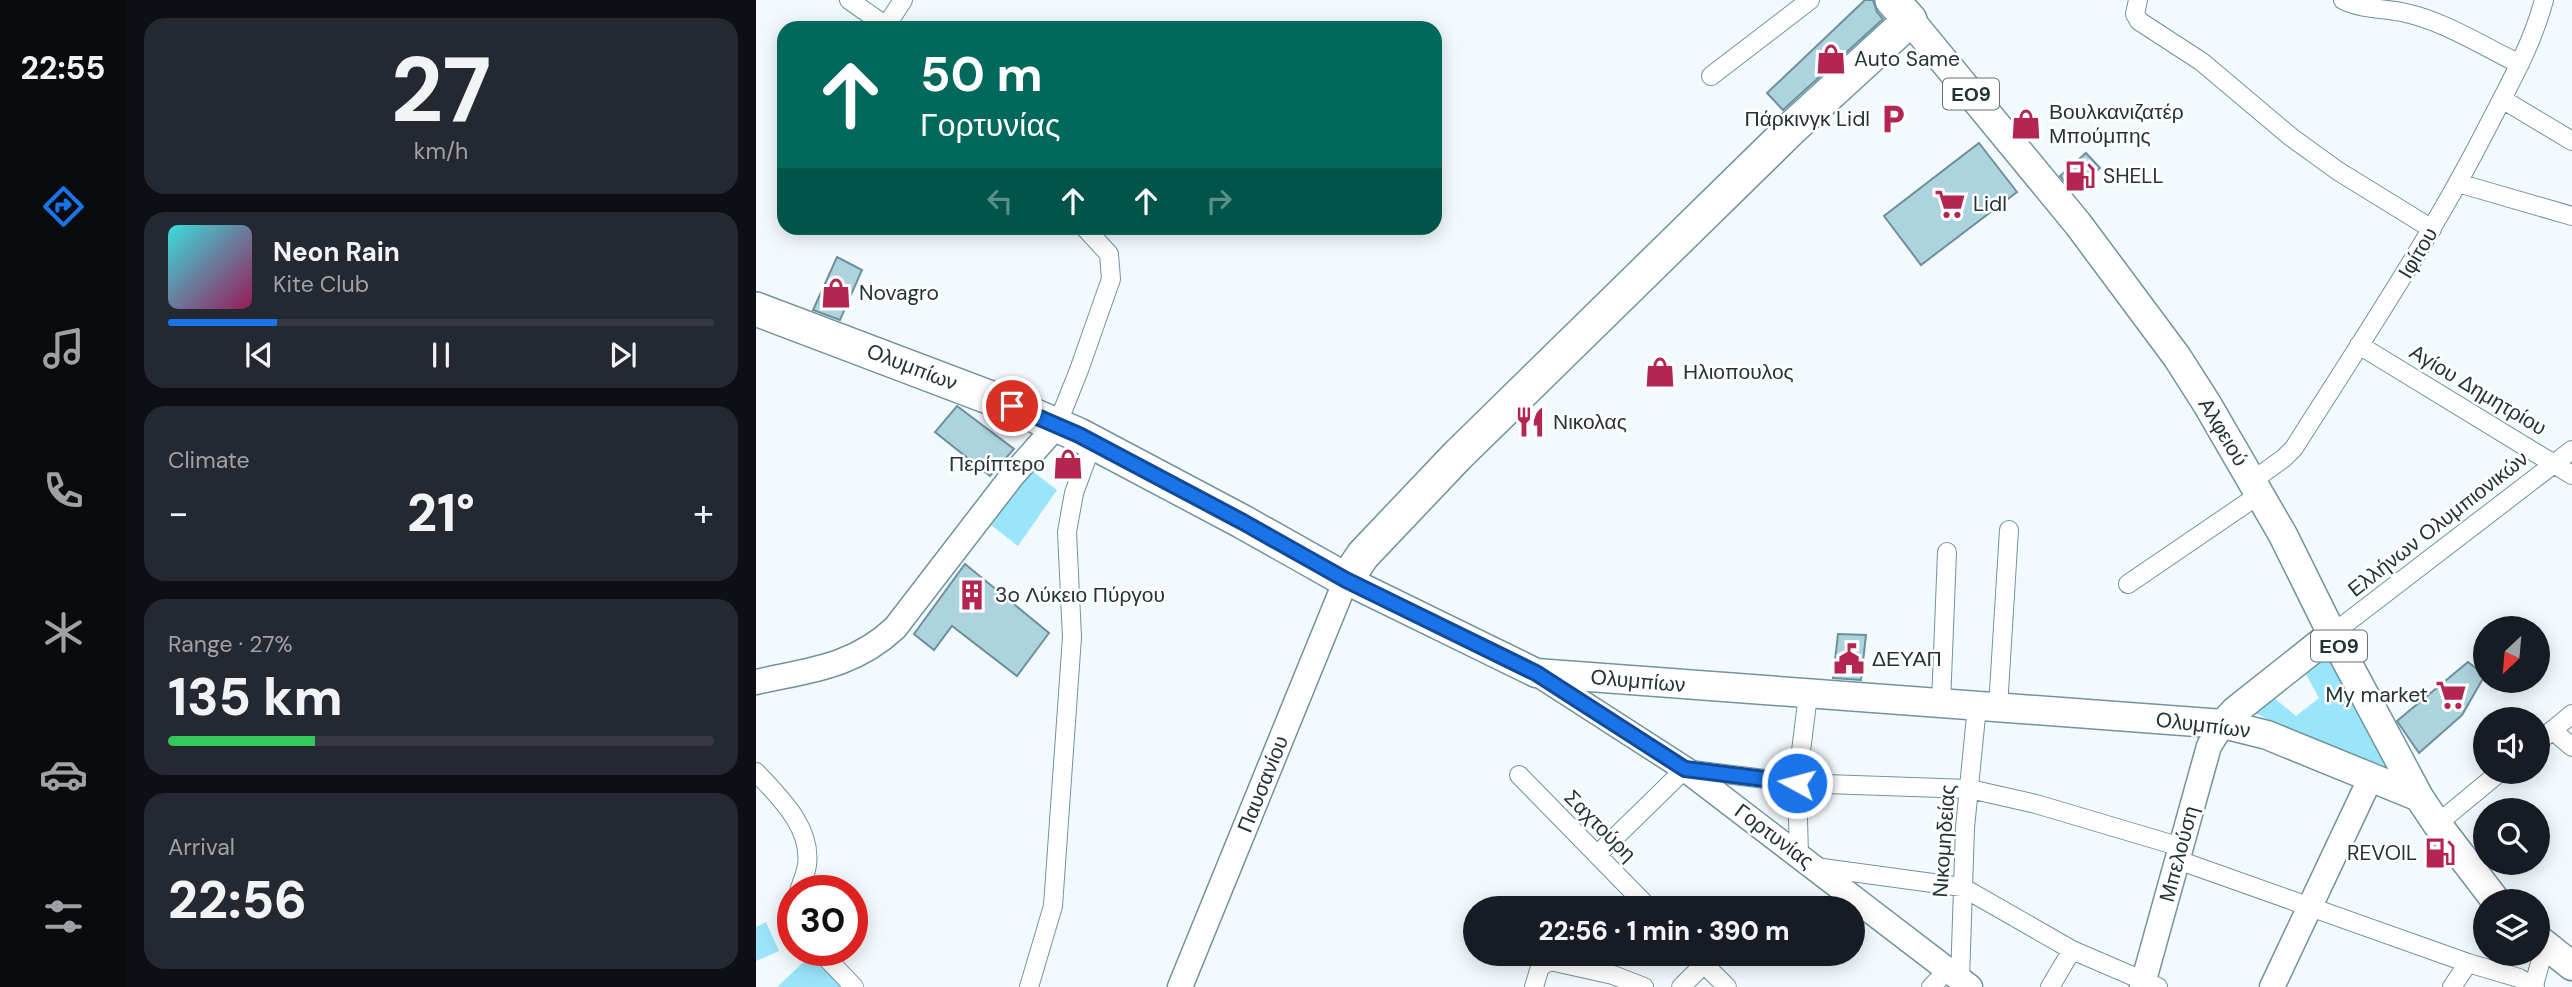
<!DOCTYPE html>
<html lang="en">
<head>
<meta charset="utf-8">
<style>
	:root { --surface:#171b24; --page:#242831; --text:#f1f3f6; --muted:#9ea1a6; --line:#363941; --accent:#1a73e8 }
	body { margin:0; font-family:"DM Sans",sans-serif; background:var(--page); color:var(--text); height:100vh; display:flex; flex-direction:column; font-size:26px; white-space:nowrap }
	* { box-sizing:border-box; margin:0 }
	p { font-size:23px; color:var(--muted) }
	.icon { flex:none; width:38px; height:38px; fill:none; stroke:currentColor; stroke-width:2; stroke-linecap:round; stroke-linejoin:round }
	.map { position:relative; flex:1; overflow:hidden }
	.details { display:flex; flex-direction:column; gap:18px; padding:18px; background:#0d0f14; width:630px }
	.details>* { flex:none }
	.guide { position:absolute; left:21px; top:21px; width:665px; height:214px; border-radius:21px; box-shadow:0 4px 18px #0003; background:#00695c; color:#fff; overflow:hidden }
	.needle { width:46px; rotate:206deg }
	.buttons { position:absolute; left:1717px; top:616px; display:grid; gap:14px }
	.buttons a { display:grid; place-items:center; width:77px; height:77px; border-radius:50%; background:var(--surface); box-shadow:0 4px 18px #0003; font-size:35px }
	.speed { position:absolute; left:21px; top:875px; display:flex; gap:14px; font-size:35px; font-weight:700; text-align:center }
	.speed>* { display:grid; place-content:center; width:91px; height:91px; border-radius:50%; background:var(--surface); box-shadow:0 4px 18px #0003; line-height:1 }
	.speed .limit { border:10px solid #d22; background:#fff; color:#111 }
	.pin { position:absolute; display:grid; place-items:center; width:60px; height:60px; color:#fff; margin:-30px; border:4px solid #fff; border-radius:50%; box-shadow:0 2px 7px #0007 }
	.me { position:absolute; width:77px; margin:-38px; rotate:277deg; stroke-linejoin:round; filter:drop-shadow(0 0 5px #0008) }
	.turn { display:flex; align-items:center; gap:24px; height:147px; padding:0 28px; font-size:32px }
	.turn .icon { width:91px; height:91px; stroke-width:2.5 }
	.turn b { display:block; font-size:49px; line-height:60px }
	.lanes { display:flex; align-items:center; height:66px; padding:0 28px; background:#0003; justify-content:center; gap:35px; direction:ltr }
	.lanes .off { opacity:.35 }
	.big { font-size:52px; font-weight:800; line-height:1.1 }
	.details .card { flex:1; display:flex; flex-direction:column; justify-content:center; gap:10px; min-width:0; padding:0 24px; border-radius:21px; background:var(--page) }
	.details .dial { align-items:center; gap:0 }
	.dial b { font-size:91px; line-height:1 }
	.song { display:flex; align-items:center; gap:21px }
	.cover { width:84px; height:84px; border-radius:10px; background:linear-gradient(135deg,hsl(180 70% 55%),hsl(330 70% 35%)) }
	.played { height:7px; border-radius:4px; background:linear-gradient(90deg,var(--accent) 20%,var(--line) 20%) }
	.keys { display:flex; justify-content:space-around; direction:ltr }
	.heat { display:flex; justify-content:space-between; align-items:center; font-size:38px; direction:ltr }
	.charge { height:10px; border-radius:5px; background:linear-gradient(90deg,#34c759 27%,var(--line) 0) }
	.trip { position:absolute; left:707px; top:896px; width:402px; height:70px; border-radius:35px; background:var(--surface); box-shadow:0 4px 18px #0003; font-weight:800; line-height:70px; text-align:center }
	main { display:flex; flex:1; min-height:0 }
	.menu { display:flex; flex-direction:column; width:126px; justify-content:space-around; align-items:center; background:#090b0e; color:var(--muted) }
	.menu .icon { width:49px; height:49px }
	.menu .current { color:var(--accent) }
	.menu b { font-size:32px; color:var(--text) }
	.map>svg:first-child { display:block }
	.green { fill:#9be5fb }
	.building { fill:#add3df; stroke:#6d909b; stroke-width:2 }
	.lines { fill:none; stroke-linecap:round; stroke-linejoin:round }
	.street-casing { stroke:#70949f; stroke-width:20 }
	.secondary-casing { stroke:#70949f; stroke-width:27 }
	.primary-casing { stroke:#70949f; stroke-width:31 }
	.highway-casing { stroke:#70949f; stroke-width:36 }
	.street { stroke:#fff; stroke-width:18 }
	.secondary { stroke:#fff; stroke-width:24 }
	.primary { stroke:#fff; stroke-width:28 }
	.highway { stroke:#fff; stroke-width:33 }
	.route-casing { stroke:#114b97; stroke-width:18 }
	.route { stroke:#1a73e8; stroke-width:12 }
	.labels { text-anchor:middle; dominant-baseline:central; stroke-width:5; stroke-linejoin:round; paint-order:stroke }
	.shield { fill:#fff; stroke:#667074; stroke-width:2 }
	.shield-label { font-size:19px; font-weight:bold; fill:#243338 }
	.poi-label { font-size:21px; fill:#243338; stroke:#fff; text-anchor:start }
	.street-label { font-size:21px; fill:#243338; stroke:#fff }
</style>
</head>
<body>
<main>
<nav class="menu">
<b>22:55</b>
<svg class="icon current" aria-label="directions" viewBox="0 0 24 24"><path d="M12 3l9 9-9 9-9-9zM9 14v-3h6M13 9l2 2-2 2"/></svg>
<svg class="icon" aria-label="music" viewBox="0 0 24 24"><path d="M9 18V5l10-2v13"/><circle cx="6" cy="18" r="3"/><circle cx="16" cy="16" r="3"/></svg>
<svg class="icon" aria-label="phone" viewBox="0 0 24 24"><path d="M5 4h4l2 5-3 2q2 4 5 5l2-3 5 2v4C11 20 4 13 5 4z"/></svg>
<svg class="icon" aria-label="climate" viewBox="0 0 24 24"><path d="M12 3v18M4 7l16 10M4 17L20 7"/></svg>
<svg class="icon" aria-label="car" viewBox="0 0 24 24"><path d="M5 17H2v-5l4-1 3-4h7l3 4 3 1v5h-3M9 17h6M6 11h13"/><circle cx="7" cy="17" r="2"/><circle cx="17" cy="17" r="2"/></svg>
<svg class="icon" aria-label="filters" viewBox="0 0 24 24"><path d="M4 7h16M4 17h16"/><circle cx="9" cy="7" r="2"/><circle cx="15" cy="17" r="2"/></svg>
</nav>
<section class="details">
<div class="card dial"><b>27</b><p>km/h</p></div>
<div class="card">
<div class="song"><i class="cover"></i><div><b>Neon Rain</b><p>Kite Club</p></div></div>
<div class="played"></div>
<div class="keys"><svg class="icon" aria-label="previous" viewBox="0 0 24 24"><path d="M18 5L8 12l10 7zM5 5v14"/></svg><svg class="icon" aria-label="pause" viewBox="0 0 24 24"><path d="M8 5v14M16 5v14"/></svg><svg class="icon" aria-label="next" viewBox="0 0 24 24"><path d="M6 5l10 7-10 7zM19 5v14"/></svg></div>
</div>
<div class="card"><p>Climate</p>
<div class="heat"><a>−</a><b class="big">21°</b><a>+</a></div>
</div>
<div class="card"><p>Range · 27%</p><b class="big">135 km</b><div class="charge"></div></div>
<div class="card"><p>Arrival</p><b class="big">22:56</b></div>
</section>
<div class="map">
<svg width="1816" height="987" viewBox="0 0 1816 987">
	<rect width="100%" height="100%" fill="#f3fafd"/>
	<path class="green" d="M275 470 301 490 262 546 235 525Z
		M1571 653 1643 784 1497 712 1517 697 1540 716 1563 698 1547 669Z
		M10 922 23 951 0 961V927Z
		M55 955 86 987H21Z"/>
	<path class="building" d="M1109 0H1117L1121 12 1127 19 1027 110 1011 93Z
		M1223 143 1261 192 1165 265 1128 216Z
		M1330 153 1344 168 1317 191 1304 176Z
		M81 257 106 270 84 320 57 310Z
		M201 406 258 449 234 476 179 432Z
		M209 564 293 633 261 676 196 626 178 650 158 634Z
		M1082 634 1110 635 1105 680 1077 678Z
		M1712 662 1729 675 1706 715 1663 753 1641 721Z"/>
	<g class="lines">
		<g class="street-casing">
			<path id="street" d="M93 0 133 28
				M1382 0 1379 14 1383 21 1446 62 1535 137 1582 171 1676 229
				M1587 0C1607 10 1629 8 1650 13 1690 22 1728 47 1764 64
				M130 26 147 0
				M955 76 1054 0
				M1746 99 1816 141
				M1702 183 1816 216
				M1603 345 1816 475
				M301 425 323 370 355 279 353 254 329 228
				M1496 481 1528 458 1538 448C1605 342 1675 238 1732 126 1753 85 1776 45 1788 0
				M1372 584 1504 494
				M1576 634 1816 450
				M1185 703 1191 552
				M1242 707 1253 530
				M1796 730 1816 747
				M1782 742 1816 714
				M0 772C23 797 56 827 51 865 50 873 46 882 43 891
				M763 775 893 908
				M1681 824 1744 772
				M841 855 929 769 1041 783 1214 789 1280 804 1425 847
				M1043 855 1041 783 1052 695
				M1422 860 1712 963 1763 978 1779 987
				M1059 867 1206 887 1316 950 1402 987
				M63 950 98 987
				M938 954 971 987
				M1204 979 1209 828 1221 706
				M1778 985 1789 945
				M273 987 297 906 316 637 311 532 318 493 336 444
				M778 987 784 967 794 961 857 975 888 987
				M925 987 948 964
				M1175 987 1192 970
				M1294 987 1316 950
				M1696 987 1712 963"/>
		</g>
		<g class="secondary-casing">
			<path id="secondary" d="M780 673 929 769 1214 987
				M0 682C54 670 97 667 139 628L256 476 301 425
				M424 987 590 580
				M1386 987 1453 746 1467 724
				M1516 987 1615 777"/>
		</g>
		<g class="primary-casing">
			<path id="primary" d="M1154 20 1322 224 1421 357 1451 404 1527 535 1576 634 1663 797 1681 824 1740 901
				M590 580 780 673 1467 724 1511 735 1663 797
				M1467 724 1479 711 1576 634
				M1782 939 1816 966"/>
		</g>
		<g class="highway-casing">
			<path id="highway" d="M0 309 256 406 323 435 487 522 590 580 607 555 701 456 1037 127 1154 20 1136 0"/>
		</g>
		<use href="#street" class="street"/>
		<use href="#secondary" class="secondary"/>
		<use href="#primary" class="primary"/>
		<use href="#highway" class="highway"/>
	</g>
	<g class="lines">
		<g class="route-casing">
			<path id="route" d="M256 406 323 435 487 522 590 580 780 673 929 769 1041 783"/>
		</g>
		<use href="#route" class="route"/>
	</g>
	<defs>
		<g id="shop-bare" transform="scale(2.415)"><path d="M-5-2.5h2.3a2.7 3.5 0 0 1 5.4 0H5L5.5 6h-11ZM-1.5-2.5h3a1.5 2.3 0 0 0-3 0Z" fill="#b52552" stroke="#fff" stroke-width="2.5" paint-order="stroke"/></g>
		<g id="parking-bare" transform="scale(2.415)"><path d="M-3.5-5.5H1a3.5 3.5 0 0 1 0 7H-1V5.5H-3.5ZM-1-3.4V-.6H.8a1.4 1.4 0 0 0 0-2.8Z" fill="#b52552" stroke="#fff" stroke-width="2.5" paint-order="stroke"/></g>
		<g id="fuel-bare" transform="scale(2.415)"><path d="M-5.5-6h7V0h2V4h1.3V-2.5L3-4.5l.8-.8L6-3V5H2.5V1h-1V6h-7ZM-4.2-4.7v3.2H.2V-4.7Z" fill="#b52552" stroke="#fff" stroke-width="2.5" paint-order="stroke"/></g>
		<g id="supermarket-bare" transform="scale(2.415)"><path d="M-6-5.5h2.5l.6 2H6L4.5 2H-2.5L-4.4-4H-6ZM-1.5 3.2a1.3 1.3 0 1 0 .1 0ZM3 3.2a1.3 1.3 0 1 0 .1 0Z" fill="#b52552" stroke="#fff" stroke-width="2.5" paint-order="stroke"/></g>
		<g id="restaurant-bare" transform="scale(2.415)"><path d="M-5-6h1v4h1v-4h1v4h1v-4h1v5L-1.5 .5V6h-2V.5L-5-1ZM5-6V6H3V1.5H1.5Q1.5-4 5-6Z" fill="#b52552" stroke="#fff" stroke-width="2.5" paint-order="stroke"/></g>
		<g id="building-bare" transform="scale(2.415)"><path d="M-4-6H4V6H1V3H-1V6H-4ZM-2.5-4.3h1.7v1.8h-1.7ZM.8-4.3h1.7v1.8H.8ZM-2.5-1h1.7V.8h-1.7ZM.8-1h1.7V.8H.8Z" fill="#b52552" stroke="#fff" stroke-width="2.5" paint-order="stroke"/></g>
		<g id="civic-bare" transform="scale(2.415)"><path d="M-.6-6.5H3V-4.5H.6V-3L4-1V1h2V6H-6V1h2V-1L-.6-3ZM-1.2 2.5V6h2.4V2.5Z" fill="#b52552" stroke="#fff" stroke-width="2.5" paint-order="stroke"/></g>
	</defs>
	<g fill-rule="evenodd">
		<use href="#shop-bare" x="1075" y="59"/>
		<use href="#parking-bare" x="1137" y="119"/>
		<use href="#shop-bare" x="1270" y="124"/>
		<use href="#fuel-bare" x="1324" y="176"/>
		<use href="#supermarket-bare" x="1194" y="204"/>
		<use href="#shop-bare" x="80" y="293"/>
		<use href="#shop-bare" x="904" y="372"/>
		<use href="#restaurant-bare" x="774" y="422"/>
		<use href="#shop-bare" x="312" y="464"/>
		<use href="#building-bare" x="216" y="595"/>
		<use href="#civic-bare" x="1093" y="659"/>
		<use href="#supermarket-bare" x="1695" y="695"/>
		<use href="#fuel-bare" x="1684" y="853"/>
	</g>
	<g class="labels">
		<g class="shield">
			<rect x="1187" y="78.5" width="56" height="31" rx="5"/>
			<rect x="1555" y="630.5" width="56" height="31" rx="5"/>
		</g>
		<g class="shield-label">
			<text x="1215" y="94">ΕΟ9</text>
			<text x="1583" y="646">ΕΟ9</text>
		</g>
		<g class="poi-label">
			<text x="1098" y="59">Auto Same</text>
			<text x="1293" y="112">Βουλκανιζατέρ<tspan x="1293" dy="24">Μπούμπης</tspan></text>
			<text x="1114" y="119" text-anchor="end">Πάρκινγκ Lidl</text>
			<text x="1347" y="176">SHELL</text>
			<text x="1217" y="204">Lidl</text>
			<text x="103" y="293">Novagro</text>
			<text x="927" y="372">Ηλιοπουλος</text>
			<text x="797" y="422">Νικολας</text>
			<text x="289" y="464" text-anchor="end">Περίπτερο</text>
			<text x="239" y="595">3o Λύκειο Πύργου</text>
			<text x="1116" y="659">ΔΕΥΑΠ</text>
			<text x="1672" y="695" text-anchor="end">My market</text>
			<text x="1661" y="853" text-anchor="end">REVOIL</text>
		</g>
		<g class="street-label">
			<text transform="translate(1662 253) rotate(-59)">Ιφίτου</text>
			<text transform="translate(156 367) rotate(21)">Ολυμπίων</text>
			<text transform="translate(1722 390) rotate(31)">Αγίου Δημητρίου</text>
			<text transform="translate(1467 432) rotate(59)">Αλφειού</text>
			<text transform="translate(1682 524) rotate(-38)">Ελλήνων Ολυμπιονικών</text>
			<text transform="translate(882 681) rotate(5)">Ολυμπίων</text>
			<text transform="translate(1447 725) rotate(7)">Ολυμπίων</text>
			<text transform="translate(507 784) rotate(-68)">Παυσανίου</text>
			<text transform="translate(844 826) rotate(45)">Σαχτούρη</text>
			<text transform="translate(1018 836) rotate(37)">Γορτυνίας</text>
			<text transform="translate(1188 841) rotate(-86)">Νικομηδείας</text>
			<text transform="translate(1423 854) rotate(-75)">Μπελούση</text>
		</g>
	</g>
</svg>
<div class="buttons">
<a><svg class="needle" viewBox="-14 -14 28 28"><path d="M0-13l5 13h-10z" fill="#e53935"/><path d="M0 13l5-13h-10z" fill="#9ea1a6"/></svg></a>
<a><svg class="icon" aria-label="sound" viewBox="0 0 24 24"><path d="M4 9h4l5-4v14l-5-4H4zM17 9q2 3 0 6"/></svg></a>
<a><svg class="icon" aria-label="search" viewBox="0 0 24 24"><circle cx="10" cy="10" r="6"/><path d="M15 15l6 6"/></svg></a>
<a><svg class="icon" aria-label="layers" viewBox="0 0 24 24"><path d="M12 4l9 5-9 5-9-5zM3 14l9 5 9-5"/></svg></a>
</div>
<div class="speed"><div class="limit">30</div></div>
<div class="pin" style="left:256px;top:406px;background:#d93025"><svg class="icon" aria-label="arrive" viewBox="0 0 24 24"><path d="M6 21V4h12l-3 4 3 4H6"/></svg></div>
<svg class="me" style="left:1041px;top:783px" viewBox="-20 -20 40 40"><circle r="17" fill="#1a73e8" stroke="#fff" stroke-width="3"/><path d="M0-11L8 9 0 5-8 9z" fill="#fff"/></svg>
<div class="trip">22:56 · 1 min · 390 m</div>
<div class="guide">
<div class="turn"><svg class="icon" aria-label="ahead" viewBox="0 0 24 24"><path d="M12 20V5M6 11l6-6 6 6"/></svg><div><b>50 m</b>Γορτυνίας</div></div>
<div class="lanes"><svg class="icon off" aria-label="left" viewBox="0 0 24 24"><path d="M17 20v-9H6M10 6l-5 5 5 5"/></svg><svg class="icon" aria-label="ahead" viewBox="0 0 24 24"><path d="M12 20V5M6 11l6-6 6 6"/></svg><svg class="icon" aria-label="ahead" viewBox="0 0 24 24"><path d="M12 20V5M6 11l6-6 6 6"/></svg><svg class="icon off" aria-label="right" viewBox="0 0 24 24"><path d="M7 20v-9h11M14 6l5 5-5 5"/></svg></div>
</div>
</div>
</main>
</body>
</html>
